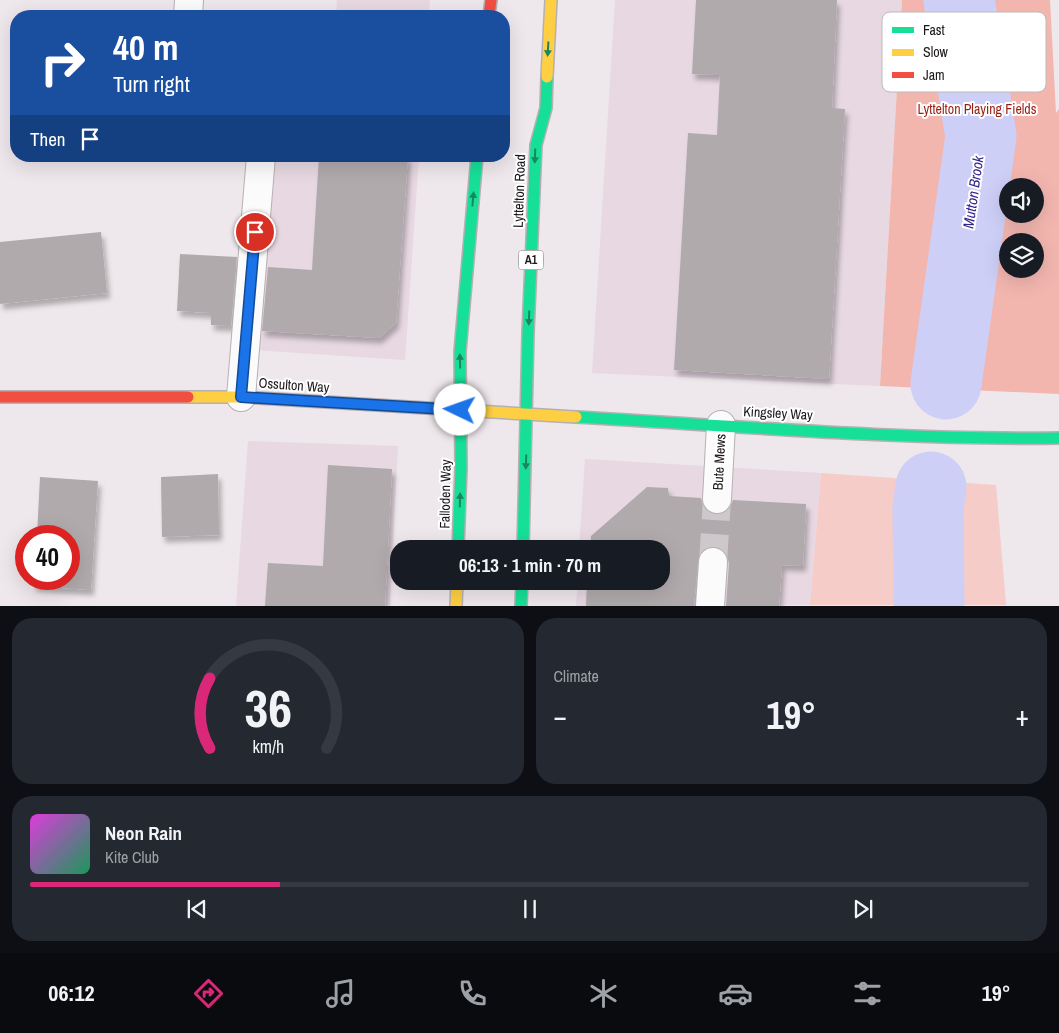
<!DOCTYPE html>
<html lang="en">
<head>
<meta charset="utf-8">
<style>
	:root { --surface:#171b24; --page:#242831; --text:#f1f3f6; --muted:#9ea1a6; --line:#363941; --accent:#db2777 }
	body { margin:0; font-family:"Archivo Narrow",sans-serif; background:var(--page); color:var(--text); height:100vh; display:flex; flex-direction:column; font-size:19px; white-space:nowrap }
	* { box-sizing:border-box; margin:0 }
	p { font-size:16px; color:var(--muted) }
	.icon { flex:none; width:28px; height:28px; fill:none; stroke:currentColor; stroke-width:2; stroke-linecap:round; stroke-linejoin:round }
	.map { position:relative; height:606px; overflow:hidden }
	.details { display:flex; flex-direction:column; gap:12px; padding:12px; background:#0d0f14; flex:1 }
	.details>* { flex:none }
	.banner { position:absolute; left:10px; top:10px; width:500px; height:152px; border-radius:20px; box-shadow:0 5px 20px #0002; background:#1a4fa0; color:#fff; overflow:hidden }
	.controls { position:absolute; left:999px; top:178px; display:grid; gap:10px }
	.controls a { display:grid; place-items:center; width:45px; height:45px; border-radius:50%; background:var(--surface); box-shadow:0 5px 20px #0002; font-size:25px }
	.speed { position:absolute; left:15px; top:525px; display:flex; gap:10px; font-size:25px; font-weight:700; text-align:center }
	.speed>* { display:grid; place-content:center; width:65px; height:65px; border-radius:50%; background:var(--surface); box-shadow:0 5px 20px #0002; line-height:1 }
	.speed .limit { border:8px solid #d22; background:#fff; color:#111 }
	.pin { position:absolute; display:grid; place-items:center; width:42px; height:42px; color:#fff; margin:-21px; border:2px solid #fff; border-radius:50%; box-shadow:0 1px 5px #0007 }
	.me { position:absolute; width:55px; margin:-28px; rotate:273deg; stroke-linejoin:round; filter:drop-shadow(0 0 4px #0008) }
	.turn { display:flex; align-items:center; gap:18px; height:105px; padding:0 20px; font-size:22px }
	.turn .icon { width:65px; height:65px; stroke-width:2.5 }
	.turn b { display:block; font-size:35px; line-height:42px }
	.then { display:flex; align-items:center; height:48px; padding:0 20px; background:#0003; gap:10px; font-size:19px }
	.big { font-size:38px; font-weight:700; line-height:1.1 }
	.details .card { flex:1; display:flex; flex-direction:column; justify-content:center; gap:8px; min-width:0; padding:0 18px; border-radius:20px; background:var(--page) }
	.details .dial { align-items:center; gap:0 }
	.dial svg { height:130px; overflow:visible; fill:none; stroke:var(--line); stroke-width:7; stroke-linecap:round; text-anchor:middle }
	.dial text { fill:var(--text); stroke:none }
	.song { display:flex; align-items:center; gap:15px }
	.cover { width:60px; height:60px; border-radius:8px; background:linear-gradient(135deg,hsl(300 70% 55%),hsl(150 70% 35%)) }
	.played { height:5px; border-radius:2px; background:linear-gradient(90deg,var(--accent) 25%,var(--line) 25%) }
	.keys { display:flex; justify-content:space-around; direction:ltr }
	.heat { display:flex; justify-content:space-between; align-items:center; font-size:28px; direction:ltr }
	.details .tiles { flex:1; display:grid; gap:12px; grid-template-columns:1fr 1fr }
	.card:last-child { grid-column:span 2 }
	.trip { position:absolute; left:390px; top:540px; width:280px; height:50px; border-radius:20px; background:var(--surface); box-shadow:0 5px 20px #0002; font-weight:700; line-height:50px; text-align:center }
	.tabs { display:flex; height:80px; justify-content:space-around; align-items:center; background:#090b0e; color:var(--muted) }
	.tabs .icon { width:35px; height:35px }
	.tabs .selected { color:var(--accent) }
	.tabs b { font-size:22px; color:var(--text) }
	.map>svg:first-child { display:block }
	.built { fill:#e7d8e2 }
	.green { fill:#f5ccc8 }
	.forest { fill:#f2b6af; fill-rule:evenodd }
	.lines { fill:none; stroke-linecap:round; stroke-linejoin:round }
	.river { stroke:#cecff7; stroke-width:71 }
	.building { fill:#b0aaad; filter:url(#shadow) }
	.street-tunnel { stroke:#cec8cd; stroke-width:28; stroke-dasharray:28 14; stroke-linecap:butt }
	.street-casing { stroke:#b5b0b3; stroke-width:30 }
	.fast-casing { stroke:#b5b0b3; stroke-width:14 }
	.slow-casing { stroke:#b5b0b3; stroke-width:14 }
	.jam-casing { stroke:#b5b0b3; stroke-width:14 }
	.street { stroke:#fcfbfc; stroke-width:28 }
	.fast { stroke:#16e098; stroke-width:11 }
	.slow { stroke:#ffcf43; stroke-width:11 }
	.jam { stroke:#f24e42; stroke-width:11 }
	.oneway { fill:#198660 }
	.route-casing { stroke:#114b97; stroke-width:12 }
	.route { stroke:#1a73e8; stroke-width:9 }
	.labels { text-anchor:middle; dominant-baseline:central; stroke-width:4; stroke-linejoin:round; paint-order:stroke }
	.shield { fill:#fff; stroke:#605d5f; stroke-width:1 }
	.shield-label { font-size:12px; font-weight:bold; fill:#1c181b }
	.park-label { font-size:14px; fill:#981f13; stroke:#fff }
	.street-label { font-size:14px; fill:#1c181b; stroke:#fff }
	.water-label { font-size:15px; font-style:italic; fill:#34258b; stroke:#fff }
	.key { fill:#fff; stroke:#bbbabb; stroke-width:1 }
	.key-label { font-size:14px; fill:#1c181b }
</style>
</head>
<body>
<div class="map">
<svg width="1059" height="606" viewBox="0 0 1059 606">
	<defs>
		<filter id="shadow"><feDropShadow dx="3" dy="5.5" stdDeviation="2.5" flood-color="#0004"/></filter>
	</defs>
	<rect width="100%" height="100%" fill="#eee7ec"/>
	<path class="built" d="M337 0H430L429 16H336Z
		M615 0H902L880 386 592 373Z
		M269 156H419L405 360 253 350Z
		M248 441 398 446 390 605 236 606Z
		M585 459 821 473 810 605 576 606 578 581H661V549H579Z"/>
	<path class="green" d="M821 473 996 485 1006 605H810Z"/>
	<path class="forest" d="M902 0H1050L1056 113 1059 109V394L880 386ZM1008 186H1035V214H1008ZM1008 241H1035V269H1008Z"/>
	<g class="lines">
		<path class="river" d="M946 384 981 136 959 0
			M929 606 928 506 931 487"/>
	</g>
	<path class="building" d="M696 0H837L832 108 845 109 829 379 674 370 688 133 717 135 720 75 692 74Z
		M319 156H408L396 323 379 338 262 331 268 267 312 270Z
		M101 232 107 293 0 304V242Z
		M180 254 237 257 231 326 211 325V313L177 311Z
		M328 465 392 469 385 606H265L268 563 323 566Z
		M218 474 219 535 162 537 161 477Z
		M40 477 98 481 91 590 33 586 34 579H69V536H37Z
		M647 487 668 488 669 496 701 498 703 506 708 512 716 515 724 513 730 507 733 500 806 504 803 566 782 565 779 606H726L729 563 727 556 722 549 714 546 706 548 700 553 698 560 694 606H586L587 581H661V549H590L591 536Z"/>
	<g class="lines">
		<path class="street-tunnel" d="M713 562 717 499"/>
		<g class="street-casing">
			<path id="street" d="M188 16 189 0
				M241 397 261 156
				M717 499 721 425
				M710 606 713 562"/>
		</g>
		<g class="fast-casing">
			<path id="fast" d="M576 417C737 426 898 440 1059 438
				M458 549 461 468 460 352 477 156
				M523 549 528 333 536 145 546 108 547 77
				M521 606 522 581"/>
		</g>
		<g class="slow-casing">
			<path id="slow" d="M547 77 551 0
				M188 397H241L576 417
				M456 606 457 581"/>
		</g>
		<g class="jam-casing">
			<path id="jam" d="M489 16 491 0
				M0 397H188"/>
		</g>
		<use href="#street" class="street"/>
		<use href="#fast" class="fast"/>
		<use href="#slow" class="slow"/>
		<use href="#jam" class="jam"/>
	</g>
	<defs><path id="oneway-solid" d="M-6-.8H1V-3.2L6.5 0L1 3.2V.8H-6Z" transform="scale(1.25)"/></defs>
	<g class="oneway">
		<use href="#oneway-solid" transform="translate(548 49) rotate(93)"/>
		<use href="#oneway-solid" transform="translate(535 156) rotate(92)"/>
		<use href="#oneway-solid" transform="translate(473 199) rotate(-85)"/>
		<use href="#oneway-solid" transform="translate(529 318) rotate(92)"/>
		<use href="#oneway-solid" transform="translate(460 361) rotate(-91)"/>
		<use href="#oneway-solid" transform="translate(526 462) rotate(92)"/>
		<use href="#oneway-solid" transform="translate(460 500) rotate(-88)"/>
	</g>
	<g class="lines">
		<g class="route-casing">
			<path id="route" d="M255 232 241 397 460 410"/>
		</g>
		<use href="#route" class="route"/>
	</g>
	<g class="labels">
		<rect class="shield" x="518.5" y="250.5" width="25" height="19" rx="4"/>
		<g class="shield-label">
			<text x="531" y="260">A1</text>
		</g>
		<g class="park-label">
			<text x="977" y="109">Lyttelton Playing Fields</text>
		</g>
		<g class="street-label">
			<text transform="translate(519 191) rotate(-88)">Lyttelton Road</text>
			<text transform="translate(294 385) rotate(4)">Ossulton Way</text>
			<text transform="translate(778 413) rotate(3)">Kingsley Way</text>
			<text transform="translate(719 462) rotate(-87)">Bute Mews</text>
			<text transform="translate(445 494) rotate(-89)">Falloden Way</text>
		</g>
		<g class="water-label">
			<text transform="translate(973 192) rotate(-82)">Mutton Brook</text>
		</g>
	</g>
	<rect x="882" y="12" width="164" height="80" rx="8" class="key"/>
	<rect x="892" y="27" width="22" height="6" fill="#16e098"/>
	<rect x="892" y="49" width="22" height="7" fill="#ffcf43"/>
	<rect x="892" y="72" width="22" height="6" fill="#f24e42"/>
	<g class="key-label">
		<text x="923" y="35">Fast</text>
		<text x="923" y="57">Slow</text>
		<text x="923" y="80">Jam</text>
	</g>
</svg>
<div class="controls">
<a><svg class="icon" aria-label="sound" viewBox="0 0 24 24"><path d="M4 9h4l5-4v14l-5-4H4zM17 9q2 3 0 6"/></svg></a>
<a><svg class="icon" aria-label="layers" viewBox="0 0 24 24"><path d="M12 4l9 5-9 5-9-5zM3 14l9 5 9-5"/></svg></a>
</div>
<div class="speed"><div class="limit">40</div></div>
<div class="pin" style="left:255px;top:232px;background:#d93025"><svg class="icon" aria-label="arrive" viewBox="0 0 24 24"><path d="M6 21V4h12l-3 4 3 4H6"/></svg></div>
<svg class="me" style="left:460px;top:410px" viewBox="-20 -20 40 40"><circle r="19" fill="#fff"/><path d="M0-13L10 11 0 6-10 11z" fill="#1a73e8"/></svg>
<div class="trip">06:13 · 1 min · 70 m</div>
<div class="banner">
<div class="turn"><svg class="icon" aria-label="right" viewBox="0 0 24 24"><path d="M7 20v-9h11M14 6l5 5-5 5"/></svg><div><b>40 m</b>Turn right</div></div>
<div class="then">Then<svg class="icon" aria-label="arrive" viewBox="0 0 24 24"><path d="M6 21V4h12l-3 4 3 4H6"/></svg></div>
</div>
</div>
<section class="details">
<div class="tiles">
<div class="card dial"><svg viewBox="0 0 100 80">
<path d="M14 69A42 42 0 1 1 86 69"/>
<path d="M14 69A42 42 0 0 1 14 26" stroke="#db2777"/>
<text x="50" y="56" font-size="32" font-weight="700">36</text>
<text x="50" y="72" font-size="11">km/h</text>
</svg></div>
<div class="card"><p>Climate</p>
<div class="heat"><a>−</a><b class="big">19°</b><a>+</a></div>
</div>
<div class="card">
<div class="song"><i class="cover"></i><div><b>Neon Rain</b><p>Kite Club</p></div></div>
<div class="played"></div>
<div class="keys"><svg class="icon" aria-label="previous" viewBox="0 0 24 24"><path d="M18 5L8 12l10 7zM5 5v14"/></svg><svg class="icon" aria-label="pause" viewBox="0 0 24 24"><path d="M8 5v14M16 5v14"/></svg><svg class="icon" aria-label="next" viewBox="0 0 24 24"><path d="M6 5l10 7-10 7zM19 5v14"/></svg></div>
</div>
</div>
</section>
<nav class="tabs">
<b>06:12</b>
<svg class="icon selected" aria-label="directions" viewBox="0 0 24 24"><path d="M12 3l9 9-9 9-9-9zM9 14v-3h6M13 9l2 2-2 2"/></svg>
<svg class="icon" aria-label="music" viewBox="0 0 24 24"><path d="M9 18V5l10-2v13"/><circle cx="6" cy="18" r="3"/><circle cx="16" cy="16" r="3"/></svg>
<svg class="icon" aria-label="phone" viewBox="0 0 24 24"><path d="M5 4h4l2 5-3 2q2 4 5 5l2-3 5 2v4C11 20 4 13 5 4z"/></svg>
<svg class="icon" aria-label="climate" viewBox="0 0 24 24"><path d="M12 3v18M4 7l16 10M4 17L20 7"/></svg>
<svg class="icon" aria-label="car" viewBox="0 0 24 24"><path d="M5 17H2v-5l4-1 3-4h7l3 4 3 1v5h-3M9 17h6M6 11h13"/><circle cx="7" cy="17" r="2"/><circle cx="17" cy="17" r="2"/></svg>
<svg class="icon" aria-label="filters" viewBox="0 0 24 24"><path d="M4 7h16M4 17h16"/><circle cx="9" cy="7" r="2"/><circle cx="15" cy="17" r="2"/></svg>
<b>19°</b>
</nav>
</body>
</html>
